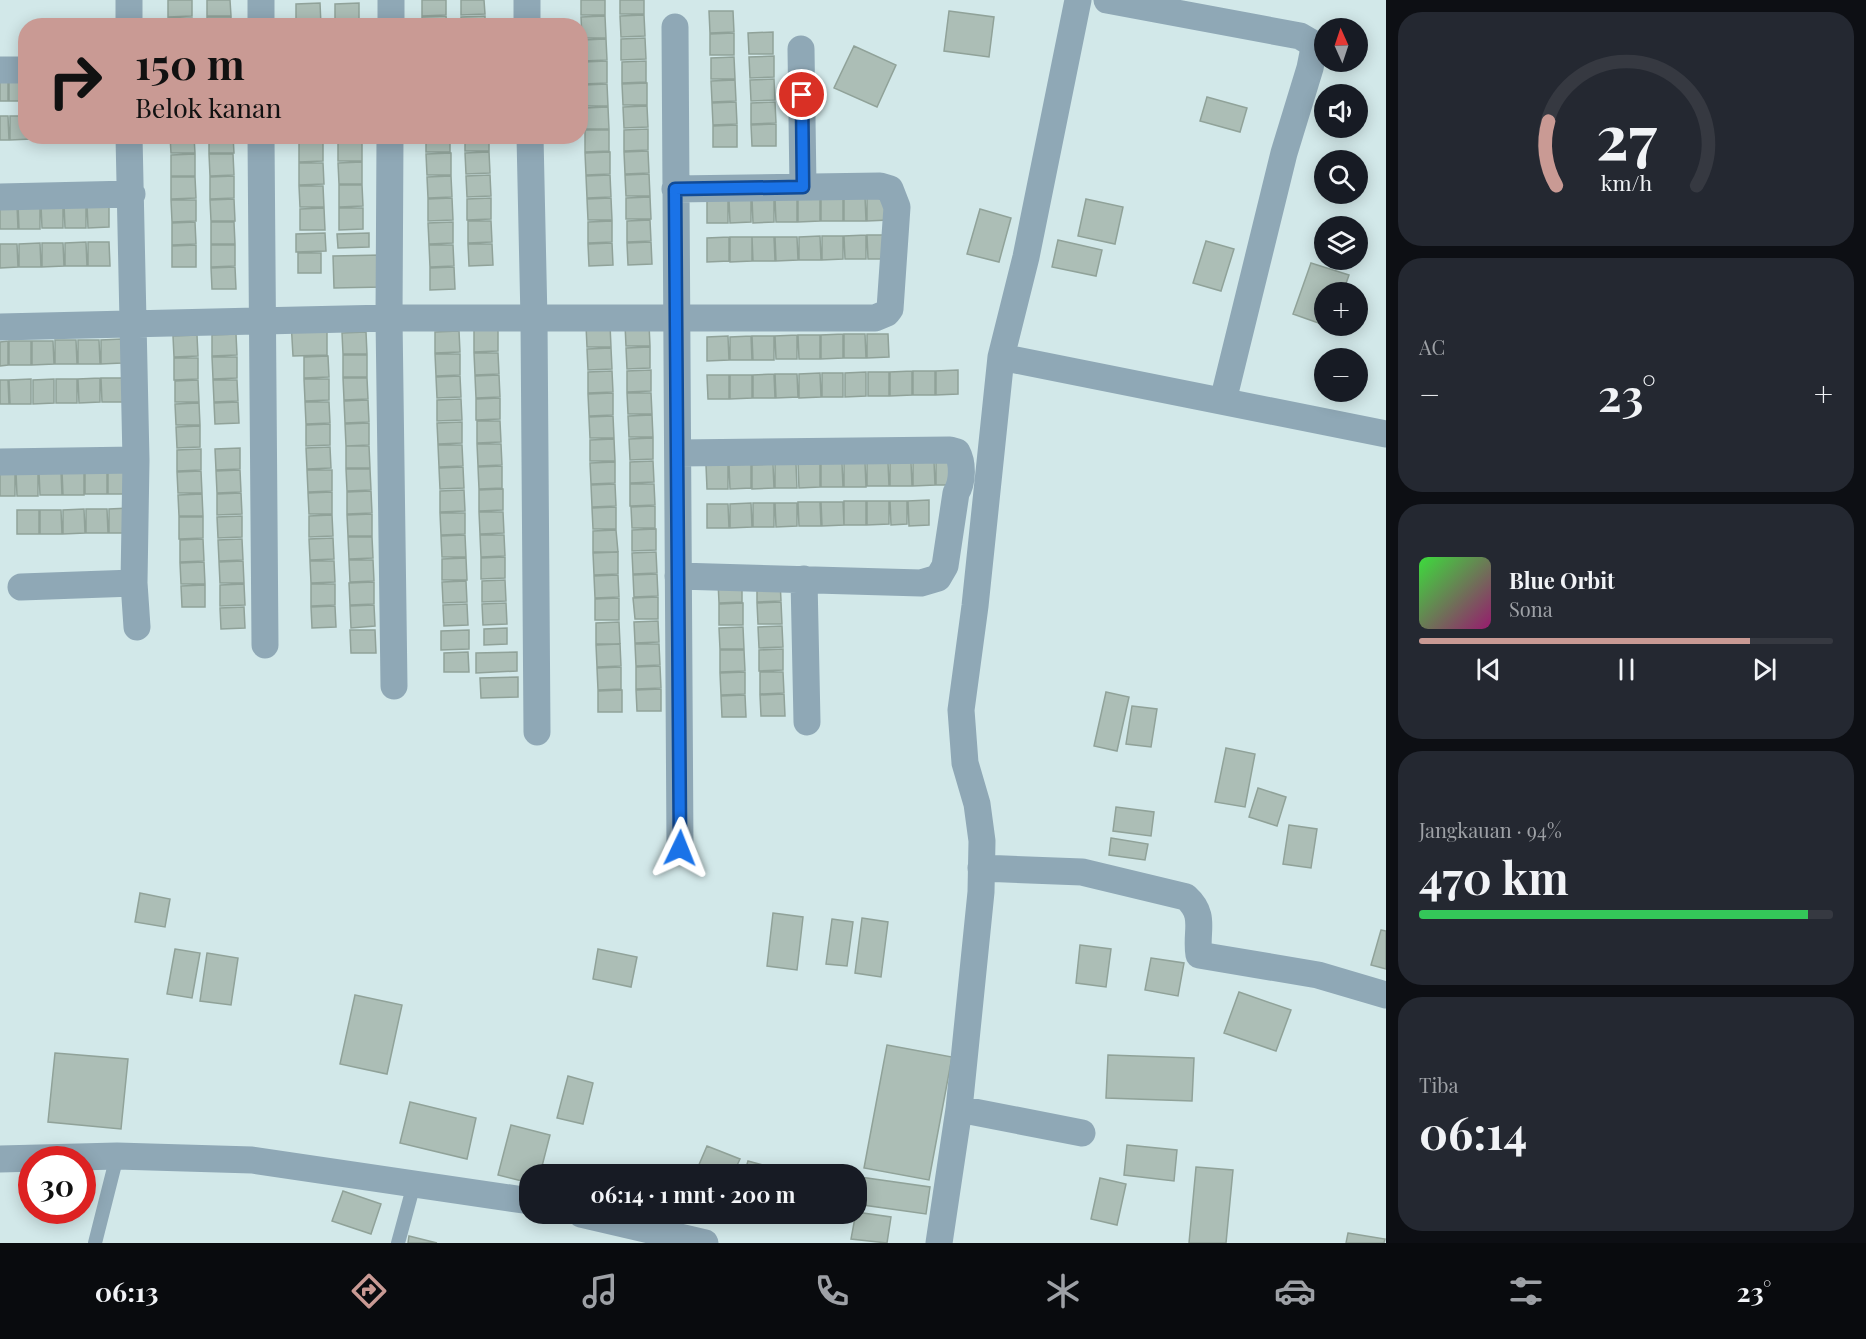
<!DOCTYPE html>
<html lang="id">
<head>
<meta charset="utf-8">
<style>
	:root { --surface:#171b24; --page:#242831; --text:#f1f3f6; --muted:#9ea1a6; --line:#363941; --accent:#c99a94 }
	body { margin:0; font-family:"Playfair Display",serif; background:var(--page); color:var(--text); height:100vh; display:flex; flex-direction:column; font-size:22px; white-space:nowrap }
	* { box-sizing:border-box; margin:0 }
	p { font-size:20px; color:var(--muted) }
	.icon { flex:none; width:33px; height:33px; fill:none; stroke:currentColor; stroke-width:2; stroke-linecap:round; stroke-linejoin:round }
	.map { position:relative; flex:1; overflow:hidden }
	.drawer { display:flex; flex-direction:column; gap:12px; padding:12px; background:#0d0f14; width:480px }
	.drawer>* { flex:none }
	.banner { position:absolute; left:18px; top:18px; width:570px; height:126px; border-radius:24px; box-shadow:0 3px 15px #0003; background:#c99a94; color:#111; overflow:hidden }
	.needle { width:39px; rotate:357deg }
	.buttons { position:absolute; left:1314px; top:18px; display:grid; gap:12px }
	.buttons a { display:grid; place-items:center; width:54px; height:54px; border-radius:50%; background:var(--surface); box-shadow:0 3px 15px #0003; font-size:30px }
	.speed { position:absolute; left:18px; top:1146px; display:flex; gap:12px; font-size:30px; font-weight:700; text-align:center }
	.speed>* { display:grid; place-content:center; width:78px; height:78px; border-radius:50%; background:var(--surface); box-shadow:0 3px 15px #0003; line-height:1 }
	.speed .limit { border:9px solid #d22; background:#fff; color:#111 }
	.pin { position:absolute; display:grid; place-items:center; width:51px; height:51px; color:#fff; margin:-26px; border:3px solid #fff; border-radius:50%; box-shadow:0 2px 6px #0007 }
	.me { position:absolute; width:66px; margin:-33px; rotate:2deg; stroke-linejoin:round; filter:drop-shadow(0 0 4px #0008) }
	.turn { display:flex; align-items:center; gap:21px; height:126px; padding:0 18px; font-size:27px }
	.turn .icon { width:78px; height:78px; stroke-width:2.5 }
	.turn b { display:block; font-size:42px; line-height:51px }
	.big { font-size:45px; font-weight:700; line-height:1.1 }
	.drawer .widget { flex:1; display:flex; flex-direction:column; justify-content:center; gap:9px; min-width:0; padding:0 21px; border-radius:24px; background:var(--page) }
	.drawer .dial { align-items:center; gap:0 }
	.dial svg { height:156px; overflow:visible; fill:none; stroke:var(--line); stroke-width:7; stroke-linecap:round; text-anchor:middle }
	.dial text { fill:var(--text); stroke:none }
	.song { display:flex; align-items:center; gap:18px }
	.cover { width:72px; height:72px; border-radius:9px; background:linear-gradient(135deg,hsl(120 70% 55%),hsl(320 70% 35%)) }
	.played { height:6px; border-radius:3px; background:linear-gradient(90deg,var(--accent) 80%,var(--line) 80%) }
	.keys { display:flex; justify-content:space-around; direction:ltr }
	.heat { display:flex; justify-content:space-between; align-items:center; font-size:33px; direction:ltr }
	.charge { height:9px; border-radius:4px; background:linear-gradient(90deg,#34c759 94%,var(--line) 0) }
	.trip { position:absolute; left:519px; top:1164px; width:348px; height:60px; border-radius:24px; background:var(--surface); box-shadow:0 3px 15px #0003; font-weight:700; line-height:60px; text-align:center }
	.menu { display:flex; height:96px; justify-content:space-around; align-items:center; background:#090b0e; color:var(--muted) }
	.menu .icon { width:42px; height:42px }
	.menu .current { color:var(--accent) }
	.menu b { font-size:27px; color:var(--text) }
	main { display:flex; flex:1; min-height:0 }
	.map>svg:first-child { display:block }
	.building { fill:#acbeb6; stroke:#90a299; stroke-width:1.5 }
	.lines { fill:none; stroke-linecap:round; stroke-linejoin:round }
	.service { stroke:#8fa8b6; stroke-width:14 }
	.minor { stroke:#8fa8b6; stroke-width:27 }
	.route-casing { stroke:#114b97; stroke-width:15 }
	.route { stroke:#1a73e8; stroke-width:10 }
</style>
</head>
<body>
<main>
<div class="map">
<svg width="1386" height="1243" viewBox="0 0 1386 1243">
	<rect width="100%" height="100%" fill="#d2e8e9"/>
	<path class="building" d="M168 0H192V16L168 17Z
		M207 0H230L231 16H207Z
		M422 0H446V15L422 16Z
		M461 0H484L485 14 461 15Z
		M581 0H605V15H581Z
		M620 0H644V14H620Z
		M320 3 321 25 296 26V4Z
		M359 3V24L335 25V4Z
		M709 11H733L734 32 710 33Z
		M949 11 994 17 989 57 944 51Z
		M644 15 645 36 621 37 620 16Z
		M446 16 447 26H422V17Z
		M485 16V26H461V17Z
		M605 16 606 38H582L581 17Z
		M207 17H231V26H207Z
		M168 18H192V26H168Z
		M773 32V54H749L748 33Z
		M734 33V55H710V34Z
		M645 38 646 59 621 60V39Z
		M606 39 607 60 583 61 582 40Z
		M854 46 896 65 877 107 834 88Z
		M774 56V77L750 78 749 57Z
		M734 57 735 79H711V58Z
		M607 61V83L584 84 583 62Z
		M646 61V82L622 83V62Z
		M9 77H26V101H9Z
		M0 78H8V101H0Z
		M774 79 775 100 751 101 750 80Z
		M735 80 736 101 712 102 711 81Z
		M647 83V105H623L622 84Z
		M607 84 608 106H584V85Z
		M1207 97 1247 108 1240 132 1200 121Z
		M736 102 737 124 713 125 712 103Z
		M775 102 776 123 751 124V103Z
		M647 106 648 127 624 128 623 107Z
		M608 107 609 129H585L584 108Z
		M0 116H8L9 140H0Z
		M10 116H26V136H31V139L10 140Z
		M776 124V146H752L751 125Z
		M737 125V147H713V126Z
		M648 129V150L624 151V130Z
		M585 130H609V151L585 152Z
		M170 136H194L195 153H171Z
		M209 136H233L234 153H209Z
		M426 136H450V152H426Z
		M465 136H489V151H465Z
		M323 140V161L299 162V141Z
		M338 140H362V161H338Z
		M648 151 649 173 625 174 624 152Z
		M489 152 490 173 466 174 465 153Z
		M610 152V174L586 175 585 153Z
		M451 153V175H427L426 154Z
		M195 154V176H171V155Z
		M209 154H233L234 175 210 176Z
		M362 162V184H339L338 163Z
		M299 163H323L324 184 299 185Z
		M649 174 650 196H626L625 175Z
		M490 175 491 196 467 197 466 176Z
		M610 175 611 197 587 198 586 176Z
		M234 176V198L210 199V177Z
		M451 176 452 197 428 198 427 177Z
		M171 177H195L196 198 171 199Z
		M339 185H362L363 206 339 207Z
		M299 186H323L324 207H300Z
		M865 196 866 221H844V197Z
		M888 196 889 220 867 221V197Z
		M650 197 651 219H626V198Z
		M820 197V221L798 222V198Z
		M821 197H843V221H821Z
		M452 198 453 220 428 221V199Z
		M491 198V219L467 220V199Z
		M611 198 612 220H588L587 199Z
		M751 198V222L730 223 729 199Z
		M752 198H774V222L753 223Z
		M775 198H797V222H776Z
		M234 199 235 221H211L210 200Z
		M707 199H728V223H707Z
		M1086 199 1123 207 1115 244 1078 236Z
		M171 200H196V221L172 222Z
		M109 203V227L88 228 87 204Z
		M63 204V228H42L41 205Z
		M64 204H86V228H65Z
		M0 205H17L18 229H0Z
		M18 205H40V229H19Z
		M324 208 325 230H300V209Z
		M339 208H363V229L339 230Z
		M980 209 1011 218 999 262 967 254Z
		M650 220 651 241 627 242V221Z
		M468 221H491L492 242 468 243Z
		M612 221V242L588 243V222Z
		M195 222 196 244 172 245V223Z
		M211 222H234L235 244H211Z
		M453 222V243L429 244 428 223Z
		M325 233 326 251 296 252V234Z
		M369 233V247L338 248 337 234Z
		M866 235V259H845L844 236Z
		M867 235H889V259H868Z
		M820 236 821 260H799V237Z
		M822 236H843V259L822 260Z
		M729 237V261L707 262V238Z
		M730 237H752V261L730 262Z
		M752 237H774L775 261H753Z
		M775 237H797L798 260 776 261Z
		M1058 240 1102 250 1096 276 1052 267Z
		M1206 241 1234 249 1221 291 1193 283Z
		M86 242 87 266H65V243Z
		M88 242H109L110 266H88Z
		M651 242 652 264 628 265 627 243Z
		M40 243 41 267H19V244Z
		M42 243H63L64 266 42 267Z
		M612 243 613 265 589 266 588 244Z
		M0 244H17L18 267 0 268Z
		M468 244H492L493 265 469 266Z
		M196 245V267H172V246Z
		M211 245H235V266L211 267Z
		M429 245H453L454 266 430 267Z
		M298 253H321V273H298Z
		M382 255 383 287 334 288 333 256Z
		M1311 263 1349 275 1343 292H1324V325L1293 314Z
		M235 267 236 289H212L211 268Z
		M454 267 455 289 430 290V268Z
		M327 320V355L293 356 291 321Z
		M649 324 650 346H626L625 325Z
		M610 325 611 347H587L586 326Z
		M474 330H498V351L474 352Z
		M459 331 460 352 435 353V332Z
		M366 332 367 354H343L342 333Z
		M236 334 237 355 212 356V335Z
		M843 334V358L821 359V335Z
		M844 334H865L866 358H844Z
		M867 334H888L889 357 867 358Z
		M197 335 198 356 174 357 173 336Z
		M797 335V359H776L775 336Z
		M798 335H820V359H799Z
		M728 336 729 360 707 361V337Z
		M751 336 752 360H730V337Z
		M752 336H774V360H753Z
		M122 339V363L101 364V340Z
		M55 340H76L77 364H55Z
		M78 340H99L100 364H78Z
		M8 341V365L0 366V342Z
		M9 341H31V365H9Z
		M32 341H53L54 364 32 365Z
		M650 347V368L627 369 626 348Z
		M611 348 612 369 588 370 587 349Z
		M474 353H498L499 374 475 375Z
		M435 354H460V375L436 376Z
		M343 355H367V377H343Z
		M328 356 329 377 304 378V357Z
		M212 357H237V378L213 379Z
		M174 358H198V379L174 380Z
		M651 370V391L627 392V371Z
		M958 370V394L936 395V371Z
		M612 371 613 392 588 393V372Z
		M912 371V395L890 396V372Z
		M913 371H935V395H913Z
		M866 372V396L845 397V373Z
		M868 372H889V396H868Z
		M820 373 821 397 799 398V374Z
		M822 373H843V397H822Z
		M774 374 775 398H753V375Z
		M775 374H797L798 397 776 398Z
		M499 375 500 397 476 398 475 376Z
		M707 375H729V399H708Z
		M730 375H752V398L730 399Z
		M460 376 461 397 437 398 436 377Z
		M100 378V402L79 403 78 379Z
		M101 378H123V402H102Z
		M343 378H367L368 399 344 400Z
		M31 379V404H10L9 380Z
		M54 379V403L33 404V380Z
		M56 379H77V403H56Z
		M304 379H329V400L305 401Z
		M0 380H8L9 404H0Z
		M198 380 199 402H175V381Z
		M213 380H237L238 401 214 402Z
		M613 393V415L589 416 588 394Z
		M627 393H651L652 414H628Z
		M500 398V419L476 420V399Z
		M461 399 462 420 437 421V400Z
		M368 400 369 422 345 423 344 401Z
		M238 402 239 423 215 424 214 403Z
		M305 402H329L330 423 306 424Z
		M199 403 200 425H176L175 404Z
		M652 415 653 437H629L628 416Z
		M613 416 614 438H590L589 417Z
		M477 421H500L501 442 477 443Z
		M462 422V443L438 444 437 423Z
		M369 423V445L346 446 345 424Z
		M330 424V445L306 446V425Z
		M200 426V447L177 448 176 427Z
		M653 438V459L630 460 629 439Z
		M614 439 615 461H590V440Z
		M477 444H501L502 465 478 466Z
		M438 445H462L463 466 439 467Z
		M346 446H369L370 468H346Z
		M330 447 331 468 307 469 306 448Z
		M240 448V469L216 470 215 449Z
		M201 449V470L177 471V450Z
		M653 461 654 482 630 483V462Z
		M934 461 935 485 913 486V462Z
		M936 461H957V485H936Z
		M615 462V483L591 484 590 463Z
		M865 462 866 487H844V463Z
		M888 462 889 486H867V463Z
		M890 462H911L912 486H890Z
		M820 463V487L799 488 798 464Z
		M821 463H842L843 487H821Z
		M751 464V488L730 489 729 465Z
		M773 464 774 488 752 489V465Z
		M775 464H796L797 488H775Z
		M706 465H728V489H707Z
		M502 466V488L479 489 478 467Z
		M463 467 464 488 440 489 439 468Z
		M346 469H370L371 490 347 491Z
		M107 470V494H85V471Z
		M108 470H130V494H108Z
		M240 470 241 492 217 493 216 471Z
		M307 470H332V491L308 492Z
		M61 471 62 495H40L39 472Z
		M62 471H84V495H63Z
		M201 471 202 493H178L177 472Z
		M0 472H15V496H0Z
		M16 472H38V496H17Z
		M615 484 616 506 592 507 591 485Z
		M630 484H654L655 505 630 506Z
		M503 489V510L479 511V490Z
		M464 490 465 511 440 512V491Z
		M371 491 372 513 347 514V492Z
		M332 492V514H309L308 493Z
		M241 493 242 514 217 515V494Z
		M202 494 203 516H179L178 495Z
		M929 500V525L909 526 908 501Z
		M844 501H866V525H844Z
		M867 501H889V524L867 525Z
		M890 501H907V524L891 525Z
		M798 502H820L821 526H799Z
		M821 502H843L844 525 822 526Z
		M751 503 752 527 730 528V504Z
		M753 503H774V527H753Z
		M775 503H797V526L776 527Z
		M707 504H728L729 528H707Z
		M655 506V528H632L631 507Z
		M616 507V529H593L592 508Z
		M130 508V533H109V509Z
		M84 509 85 533 63 534V510Z
		M86 509H107L108 533H86Z
		M17 510H39V534H17Z
		M40 510H61L62 534H40Z
		M479 512H503L504 533 480 534Z
		M440 513H465V534L441 535Z
		M372 514V536H348L347 515Z
		M332 515 333 536 309 537V516Z
		M242 516V537L218 538 217 517Z
		M179 517H203V538L179 539Z
		M656 529V550L632 551V530Z
		M616 530 618 552H593V531Z
		M465 535 466 557H442L441 536Z
		M480 535H504L505 556 481 557Z
		M348 537H372L373 558 349 559Z
		M333 538 334 559 310 560 309 539Z
		M203 539 204 561 180 562V540Z
		M242 539 243 560 219 561 218 540Z
		M618 552V574L594 575 593 553Z
		M656 552 657 573 633 574 632 553Z
		M505 557V578L481 579V558Z
		M466 558 467 580H442V559Z
		M349 560H373L374 581 350 582Z
		M243 561 244 583H220L219 562Z
		M310 561H334L335 582 311 583Z
		M204 562 205 584H181L180 563Z
		M657 574 658 596 634 597 633 575Z
		M618 575 619 597 595 598 594 576Z
		M505 580 506 601 482 602V581Z
		M742 580V602L719 603 718 581Z
		M780 580 781 601 757 602V581Z
		M466 581 467 602 443 603 442 582Z
		M374 582V604L350 605 349 583Z
		M244 584 245 605 220 606V585Z
		M311 584H335V605L311 606Z
		M205 585V607H182L181 586Z
		M658 597V619H635L633 598Z
		M619 598V620H595V599Z
		M781 602 782 624H758L757 603Z
		M506 603 507 624 483 625 482 604Z
		M743 603V625H719V604Z
		M467 604 468 625 444 626 443 605Z
		M374 605 375 626 351 628 350 606Z
		M335 606 336 627 312 628 311 607Z
		M244 607 245 628 221 629 220 608Z
		M658 621 659 642 635 643 634 622Z
		M619 622 620 644H596V623Z
		M782 626 783 647 759 648 758 627Z
		M743 627 744 649H720L719 628Z
		M507 628V644L484 645V629Z
		M350 630H375L376 653H351Z
		M469 630V649L441 650V631Z
		M620 644 621 666 597 667 596 645Z
		M635 644H659L660 665 636 666Z
		M783 649V670L759 671V650Z
		M720 650H744L745 671 720 672Z
		M468 652 469 672H444V653Z
		M517 652V671L476 673V653Z
		M660 666 661 688 636 689V667Z
		M621 667V689L598 690 597 668Z
		M745 672V694L721 695 720 673Z
		M760 672H783L784 693 760 694Z
		M518 677V697L481 698 480 678Z
		M661 689V711H637L636 690Z
		M622 690V712H598V691Z
		M1106 692 1129 697 1117 751 1094 746Z
		M784 694 785 716H761L760 695Z
		M745 695 746 717H722L721 696Z
		M1132 706 1157 709 1151 747 1126 744Z
		M1226 748 1255 754 1245 807 1215 802Z
		M1258 788 1286 797 1277 826 1249 817Z
		M1116 807 1154 812 1151 836 1113 831Z
		M1289 825 1317 829 1311 868 1283 864Z
		M1111 838 1148 844 1145 860 1109 855Z
		M140 893 170 899 165 927 135 922Z
		M773 913 803 917 797 970 767 966Z
		M862 918 888 922 881 977 855 973Z
		M832 919 853 922 847 966 826 964Z
		M1381 930 1386 931V969L1371 965Z
		M1080 945 1111 949 1106 987 1076 983Z
		M175 949 200 953 192 998 167 994Z
		M598 949 637 957 631 987 593 979Z
		M207 953 238 958 231 1005 200 1001Z
		M1151 958 1184 963 1178 996 1145 990Z
		M1239 992 1291 1010 1276 1051 1224 1033Z
		M355 995 402 1005 387 1074 340 1064Z
		M887 1045 952 1057 929 1180 864 1168Z
		M55 1053 128 1059 121 1129 48 1122Z
		M1108 1055 1194 1058 1192 1101 1106 1098Z
		M568 1076 593 1083 583 1124 557 1118Z
		M410 1102 476 1118 467 1159 400 1143Z
		M511 1125 550 1135 540 1174H530V1183L498 1175Z
		M1127 1145 1177 1150 1174 1181 1124 1175Z
		M707 1146 740 1159 733 1174H695Z
		M748 1161 781 1170 780 1174H744Z
		M1196 1167 1233 1170 1226 1243H1189Z
		M860 1177 930 1187 926 1214 856 1204Z
		M1100 1178 1126 1184 1117 1225 1091 1219Z
		M343 1191 381 1204 371 1234 332 1221Z
		M856 1212 891 1217 887 1243 851 1239Z
		M1348 1233 1385 1239 1384 1243H1346Z
		M409 1236 437 1243H408Z"/>
	<g class="lines">
		<path class="service" d="M95 1243 117 1156
			M398 1243 414 1184"/>
		<path class="minor" d="M129 0V26
			M261 0V26
			M527 0V26
			M1107 0 1300 36 1312 43 1313 53 1310 68 1284 153 1223 401
			M391 26V0
			M675 27 680 848
			M801 49 803 187
			M0 70H26
			M129 136 136 460 134 583 137 627
			M261 136 265 645
			M390 136 389 318 394 686
			M530 136 534 320 537 732
			M0 197 132 194
			M0 327 389 318H875L887 313 890 309 897 207 890 189 880 186 675 189
			M1001 357 1386 434
			M0 462 136 460
			M678 576 921 583 938 578 945 566 956 493C963 482 963 463 957 452L950 450 679 453
			M804 579 807 722
			M21 587 134 583
			M981 868 1082 872 1186 897C1207 916 1195 931 1199 955L1318 975 1386 995
			M959 1109 1082 1133
			M0 1159 117 1156 252 1160 530 1201
			M581 1214 705 1243
			M939 1243 959 1109 981 892 982 841 977 804 965 763 961 710 975 606 1001 357 1026 257 1078 0"/>
	</g>
	<g class="lines">
		<g class="route-casing">
			<path id="route" d="M680 848 675 189 803 187 802 95"/>
		</g>
		<use href="#route" class="route"/>
	</g>
</svg>
<div class="buttons">
<a><svg class="needle" viewBox="-14 -14 28 28"><path d="M0-13l5 13h-10z" fill="#e53935"/><path d="M0 13l5-13h-10z" fill="#9ea1a6"/></svg></a>
<a><svg class="icon" aria-label="sound" viewBox="0 0 24 24"><path d="M4 9h4l5-4v14l-5-4H4zM17 9q2 3 0 6"/></svg></a>
<a><svg class="icon" aria-label="search" viewBox="0 0 24 24"><circle cx="10" cy="10" r="6"/><path d="M15 15l6 6"/></svg></a>
<a><svg class="icon" aria-label="layers" viewBox="0 0 24 24"><path d="M12 4l9 5-9 5-9-5zM3 14l9 5 9-5"/></svg></a>
<a>+</a>
<a>−</a>
</div>
<div class="speed"><div class="limit">30</div></div>
<div class="pin" style="left:802px;top:95px;background:#d93025"><svg class="icon" aria-label="arrive" viewBox="0 0 24 24"><path d="M6 21V4h12l-3 4 3 4H6"/></svg></div>
<svg class="me" style="left:680px;top:848px" viewBox="-20 -20 40 40"><path d="M0-17L14 15 0 8-14 15z" fill="#1a73e8" stroke="#fff" stroke-width="4"/></svg>
<div class="trip">06:14 · 1 mnt · 200 m</div>
<div class="banner">
<div class="turn"><svg class="icon" aria-label="right" viewBox="0 0 24 24"><path d="M7 20v-9h11M14 6l5 5-5 5"/></svg><div><b>150 m</b>Belok kanan</div></div>
</div>
</div>
<section class="drawer">
<div class="widget dial"><svg viewBox="0 0 100 80">
<path d="M14 69A42 42 0 1 1 86 69"/>
<path d="M14 69A42 42 0 0 1 10 36" stroke="#c99a94"/>
<text x="50" y="56" font-size="32" font-weight="700">27</text>
<text x="50" y="72" font-size="11">km/h</text>
</svg></div>
<div class="widget"><p>AC</p>
<div class="heat"><a>−</a><b class="big">23°</b><a>+</a></div>
</div>
<div class="widget">
<div class="song"><i class="cover"></i><div><b>Blue Orbit</b><p>Sona</p></div></div>
<div class="played"></div>
<div class="keys"><svg class="icon" aria-label="previous" viewBox="0 0 24 24"><path d="M18 5L8 12l10 7zM5 5v14"/></svg><svg class="icon" aria-label="pause" viewBox="0 0 24 24"><path d="M8 5v14M16 5v14"/></svg><svg class="icon" aria-label="next" viewBox="0 0 24 24"><path d="M6 5l10 7-10 7zM19 5v14"/></svg></div>
</div>
<div class="widget"><p>Jangkauan · 94%</p><b class="big">470 km</b><div class="charge"></div></div>
<div class="widget"><p>Tiba</p><b class="big">06:14</b></div>
</section>
</main>
<nav class="menu">
<b>06:13</b>
<svg class="icon current" aria-label="directions" viewBox="0 0 24 24"><path d="M12 3l9 9-9 9-9-9zM9 14v-3h6M13 9l2 2-2 2"/></svg>
<svg class="icon" aria-label="music" viewBox="0 0 24 24"><path d="M9 18V5l10-2v13"/><circle cx="6" cy="18" r="3"/><circle cx="16" cy="16" r="3"/></svg>
<svg class="icon" aria-label="phone" viewBox="0 0 24 24"><path d="M5 4h4l2 5-3 2q2 4 5 5l2-3 5 2v4C11 20 4 13 5 4z"/></svg>
<svg class="icon" aria-label="climate" viewBox="0 0 24 24"><path d="M12 3v18M4 7l16 10M4 17L20 7"/></svg>
<svg class="icon" aria-label="car" viewBox="0 0 24 24"><path d="M5 17H2v-5l4-1 3-4h7l3 4 3 1v5h-3M9 17h6M6 11h13"/><circle cx="7" cy="17" r="2"/><circle cx="17" cy="17" r="2"/></svg>
<svg class="icon" aria-label="filters" viewBox="0 0 24 24"><path d="M4 7h16M4 17h16"/><circle cx="9" cy="7" r="2"/><circle cx="15" cy="17" r="2"/></svg>
<b>23°</b>
</nav>
</body>
</html>
